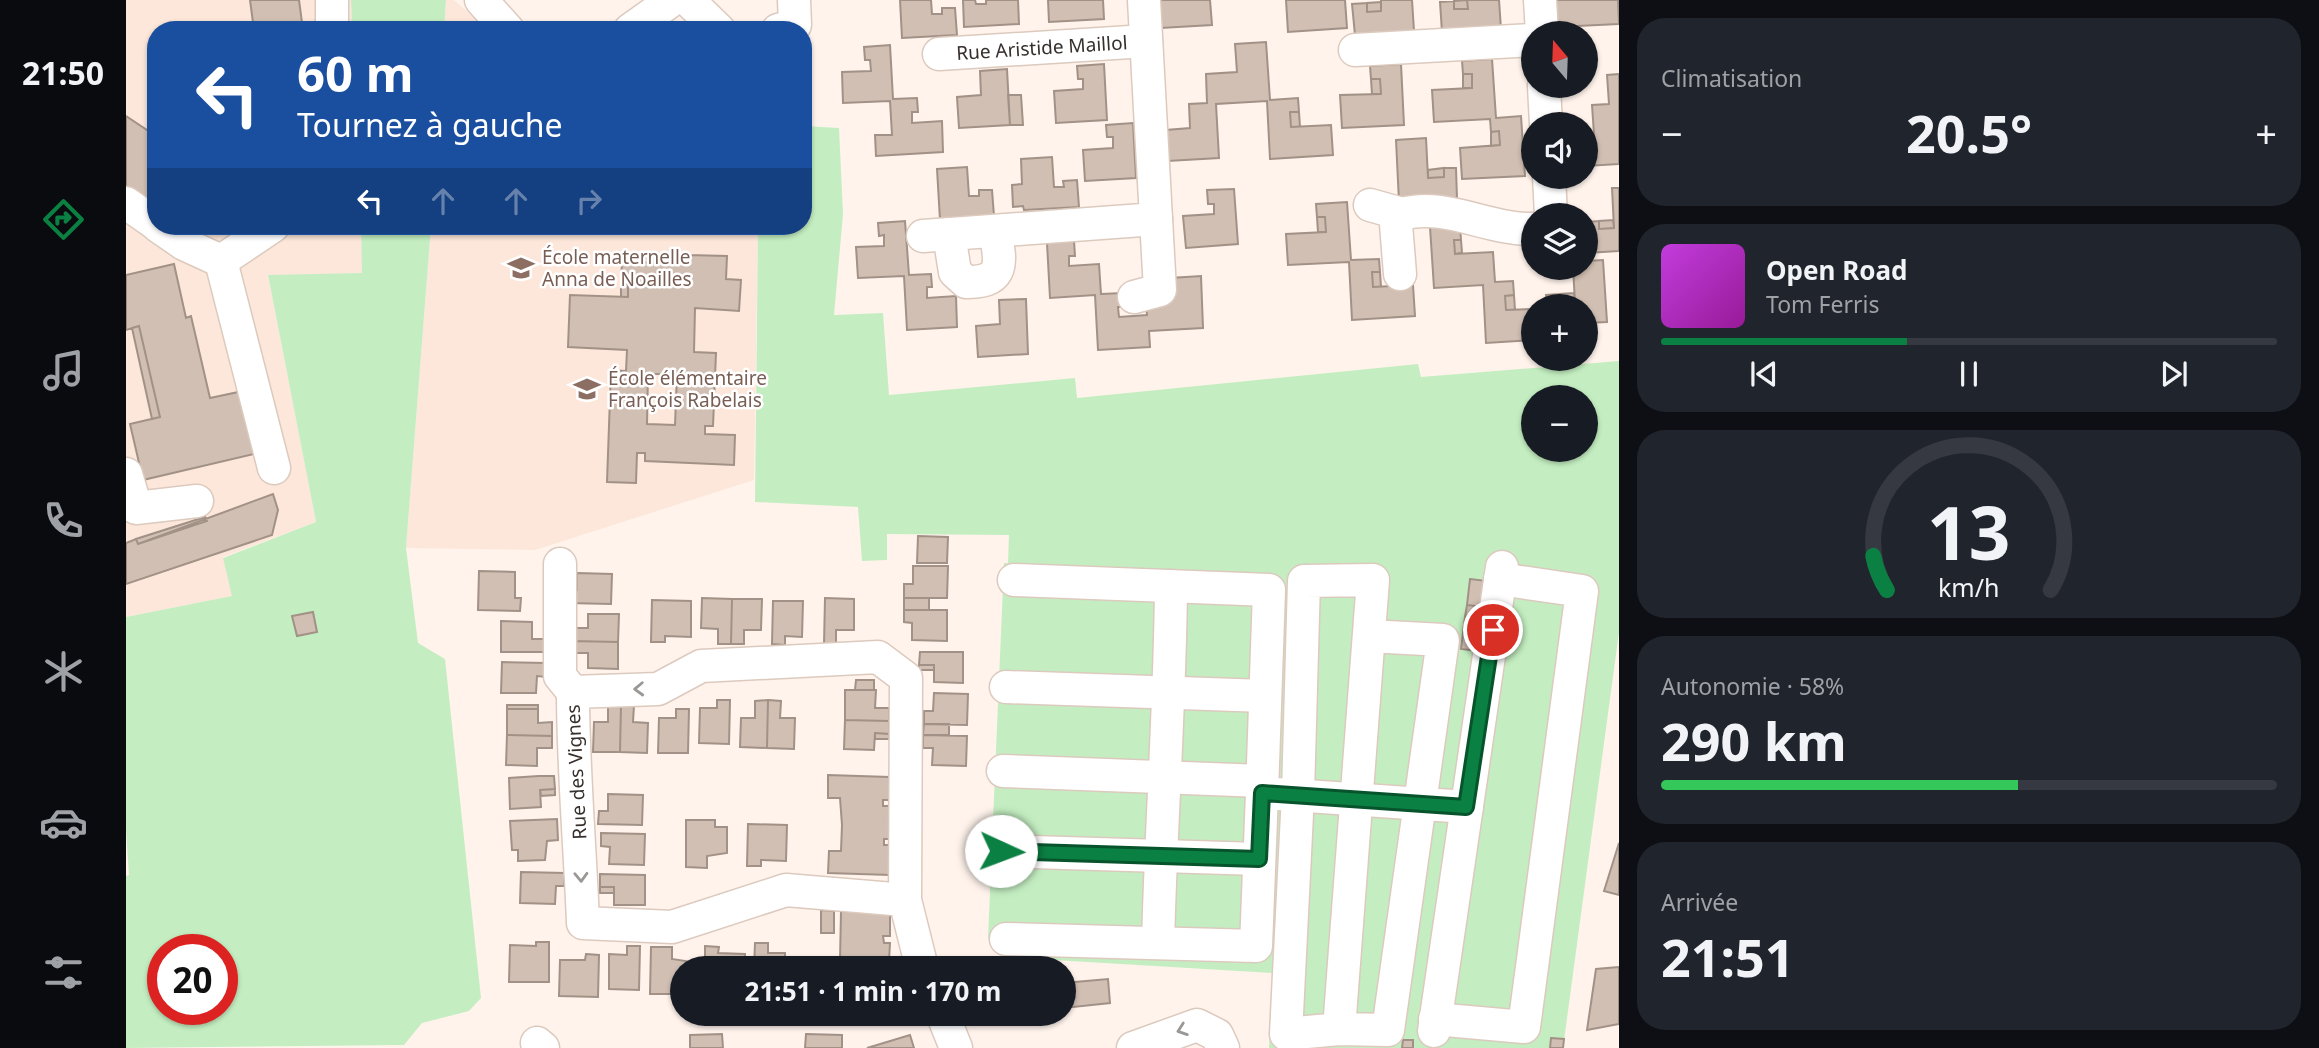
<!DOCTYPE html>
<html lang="fr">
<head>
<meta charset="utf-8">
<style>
	:root { --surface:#171b24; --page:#20242c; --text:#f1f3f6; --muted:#9ea1a6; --line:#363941; --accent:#0b8043 }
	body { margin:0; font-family:"Noto Sans",sans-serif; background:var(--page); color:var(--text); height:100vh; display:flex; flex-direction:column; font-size:26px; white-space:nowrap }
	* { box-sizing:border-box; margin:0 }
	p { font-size:23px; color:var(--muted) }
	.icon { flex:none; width:38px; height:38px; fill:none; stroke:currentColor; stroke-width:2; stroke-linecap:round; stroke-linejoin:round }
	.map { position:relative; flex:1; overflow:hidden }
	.details { display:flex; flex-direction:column; gap:18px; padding:18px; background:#0d0f14; width:700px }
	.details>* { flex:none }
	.guide { position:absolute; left:21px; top:21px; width:665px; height:214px; border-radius:28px; box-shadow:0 2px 5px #0004; background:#1a4fa0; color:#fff; overflow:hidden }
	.needle { width:46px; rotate:341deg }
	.tools { position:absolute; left:1395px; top:21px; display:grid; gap:14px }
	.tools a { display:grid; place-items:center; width:77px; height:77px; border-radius:50%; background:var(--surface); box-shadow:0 2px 5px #0004; font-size:35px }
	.speed { position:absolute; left:21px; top:934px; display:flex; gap:14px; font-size:35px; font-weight:700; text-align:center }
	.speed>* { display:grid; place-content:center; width:91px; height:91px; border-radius:50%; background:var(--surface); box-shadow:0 2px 5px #0004; line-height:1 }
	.speed .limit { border:10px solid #d22; background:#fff; color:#111 }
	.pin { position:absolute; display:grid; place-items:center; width:60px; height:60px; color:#fff; margin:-30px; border:4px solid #fff; border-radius:50%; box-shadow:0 2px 7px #0007 }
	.me { position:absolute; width:77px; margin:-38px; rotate:92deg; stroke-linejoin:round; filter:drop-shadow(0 0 5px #0008) }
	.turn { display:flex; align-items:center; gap:24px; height:147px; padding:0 35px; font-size:32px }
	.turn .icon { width:91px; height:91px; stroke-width:2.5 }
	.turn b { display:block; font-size:49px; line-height:60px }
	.lanes { display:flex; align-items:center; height:66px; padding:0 35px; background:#0003; justify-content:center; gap:35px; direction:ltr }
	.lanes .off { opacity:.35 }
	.big { font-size:52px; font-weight:700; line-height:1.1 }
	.details .widget { flex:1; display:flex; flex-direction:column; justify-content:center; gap:10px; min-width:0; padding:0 24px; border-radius:28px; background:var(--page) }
	.details .dial { align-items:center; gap:0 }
	.dial svg { height:182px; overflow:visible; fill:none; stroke:var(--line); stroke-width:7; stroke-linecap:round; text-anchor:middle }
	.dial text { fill:var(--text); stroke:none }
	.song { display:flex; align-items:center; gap:21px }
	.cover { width:84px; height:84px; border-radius:10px; background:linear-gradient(135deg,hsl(290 70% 55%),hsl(300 70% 35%)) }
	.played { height:7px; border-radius:4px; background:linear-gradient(90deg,var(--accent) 40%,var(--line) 40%) }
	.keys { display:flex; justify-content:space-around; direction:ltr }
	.heat { display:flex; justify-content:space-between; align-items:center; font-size:38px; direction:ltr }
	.charge { height:10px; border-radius:5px; background:linear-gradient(90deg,#34c759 58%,var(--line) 0) }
	.trip { position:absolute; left:544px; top:956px; width:406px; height:70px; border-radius:35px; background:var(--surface); box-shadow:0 2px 5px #0004; font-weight:700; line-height:70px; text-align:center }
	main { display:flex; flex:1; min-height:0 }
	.tab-bar { display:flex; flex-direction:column; width:126px; justify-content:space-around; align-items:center; background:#090b0e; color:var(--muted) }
	.tab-bar .icon { width:49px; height:49px }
	.tab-bar .on { color:var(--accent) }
	.tab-bar b { font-size:32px; color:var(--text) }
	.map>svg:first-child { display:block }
	.built { fill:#fce7da }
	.green { fill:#c4eec1; fill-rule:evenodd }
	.building { fill:#d1bfb3; stroke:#a29186; stroke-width:2; fill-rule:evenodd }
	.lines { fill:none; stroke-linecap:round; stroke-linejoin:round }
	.minor-casing { stroke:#dccabe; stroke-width:35 }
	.minor { stroke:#fff; stroke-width:32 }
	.oneway { stroke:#9a9795 }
	.route-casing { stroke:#07532c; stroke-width:18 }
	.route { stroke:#0b8043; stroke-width:12 }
	.labels { text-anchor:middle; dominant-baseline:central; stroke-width:5; stroke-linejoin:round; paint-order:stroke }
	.street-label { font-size:19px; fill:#362f2b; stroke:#fff }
	.education-label { font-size:19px; fill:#785e54; stroke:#fff; text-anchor:start }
</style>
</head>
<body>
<main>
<nav class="tab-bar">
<b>21:50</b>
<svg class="icon on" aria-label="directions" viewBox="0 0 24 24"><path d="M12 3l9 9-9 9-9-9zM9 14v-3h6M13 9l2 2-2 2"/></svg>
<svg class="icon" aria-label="music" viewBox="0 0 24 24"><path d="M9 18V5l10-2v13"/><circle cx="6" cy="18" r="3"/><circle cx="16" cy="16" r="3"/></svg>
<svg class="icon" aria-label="phone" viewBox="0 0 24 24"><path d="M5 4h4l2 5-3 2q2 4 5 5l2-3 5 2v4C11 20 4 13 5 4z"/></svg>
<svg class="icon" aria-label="climate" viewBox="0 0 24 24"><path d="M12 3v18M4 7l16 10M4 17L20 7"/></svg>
<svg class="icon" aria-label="car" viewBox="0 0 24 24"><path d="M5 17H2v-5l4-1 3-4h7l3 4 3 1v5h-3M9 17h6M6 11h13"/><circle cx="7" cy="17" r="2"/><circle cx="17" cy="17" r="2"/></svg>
<svg class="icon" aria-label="filters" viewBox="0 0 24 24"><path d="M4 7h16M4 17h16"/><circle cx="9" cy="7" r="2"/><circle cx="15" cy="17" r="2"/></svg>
</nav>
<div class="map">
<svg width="1493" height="1048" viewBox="0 0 1493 1048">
	<rect width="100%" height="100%" fill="#fff3ec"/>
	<path class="built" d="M0 0H225L226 30H30V226H235L237 273 142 276 190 522 97 557 107 596 0 617Z
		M320 0H328L362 30H318Z
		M305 226H632L628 480 409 550 280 548Z"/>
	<path class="green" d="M225 0H320L318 30H226Z
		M677 126 713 128 717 214 708 315 757 313 763 395 949 378 951 398 1292 364 1295 377 1493 361V632L1437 1048H1143L1146 973 876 957 862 938 878 563H882L883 535 761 534V560L736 561 732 507 629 502 632 226H677ZM1407 397H1460V450H1407Z
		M235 226H305L280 548 292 643 319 659 355 998 343 1011 296 1023 278 1045 0 1048V876L3 875 0 830V617L106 596 97 558 190 522 142 275 236 273ZM37 950H96V1010H37Z"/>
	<path class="building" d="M124 0H173L177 30H128Z
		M774 0H805L806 14H816V8H829L831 35 776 38Z
		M837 0H849L850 4H860V0H892L893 24 838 27Z
		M922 0H977L978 19 923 22Z
		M1034 0H1084L1086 25 1035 28Z
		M1160 0H1219L1221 28 1162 32Z
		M1255 0H1286L1288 31 1229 35 1226 4 1241 3V12L1255 11Z
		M1341 0 1342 9H1328V1Z
		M1341 0H1373L1375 29 1316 32 1314 2 1328 1V9H1342Z
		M1430 0H1492L1493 24 1431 27Z
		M1255 2V11L1241 12V3Z
		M1140 42 1144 100 1172 98 1173 112H1164L1165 127 1205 125 1207 155 1144 159 1141 101 1090 104 1093 158 1042 161 1040 130 1064 128 1063 104 1081 103 1080 74 1111 72 1109 44Z
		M764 45 767 99 791 98 792 112H786V123L816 121 817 152 750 156 749 135H766L764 101 717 103 716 72 745 71 744 60H739L738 47Z
		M1366 59 1370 118 1395 116 1399 176 1336 179 1334 148 1374 145 1373 131 1365 132 1364 119 1308 122 1306 90 1346 88V74H1337L1336 61Z
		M978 64 981 120 930 123 928 91 957 89V79H952L951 66Z
		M1275 64 1278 125 1216 128 1214 95 1255 94 1254 79H1245L1244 66Z
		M881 69 884 125 833 128 831 97 855 95 854 71Z
		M1337 74H1346V88H1337Z
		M1493 74V164L1460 166V134H1468L1466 105 1483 104 1481 75Z
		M1245 79H1254L1255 94H1246Z
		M882 95H895L897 125H884Z
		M1164 112H1173L1174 127H1165Z
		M0 116 30 136V206L0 187Z
		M1007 123 1010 178 959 181 957 150 987 148V137H981L980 125Z
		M1373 131 1374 145 1365 146V132Z
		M1300 138 1302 178 1318 177V168H1330L1331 199 1273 202 1270 140Z
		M926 157 928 187H938L937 181 951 180 953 207 898 210 897 206 887 207 886 185 896 184 895 159Z
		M841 167 843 196H853V190H866L868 216 814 220 811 169Z
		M1318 168V177L1302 178V170Z
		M1486 188H1493V251L1461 253 1460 222 1473 221V229L1488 228Z
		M1108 189 1112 244 1060 248 1057 216 1088 214V204H1082L1081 190Z
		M1221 202 1225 260 1253 259 1254 272H1246L1247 287 1287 285 1289 316 1226 320 1223 262 1162 265 1160 234 1200 232 1199 217H1191L1190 204Z
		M1191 217H1199L1200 232H1192Z
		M1487 220 1488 228 1473 229V221Z
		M779 221 783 275 805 274 806 287H801V298L830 296 831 327 781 330 778 276 732 278 730 247 758 246V235L753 236 752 223Z
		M1334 226 1335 240H1328L1329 254 1367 252 1369 282 1387 281 1388 295 1379 296 1380 310 1407 309V340L1360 343 1357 285 1308 288 1304 227Z
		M1328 240H1335L1336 253 1329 254Z
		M948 241 949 256H943V266L973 264 975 294 997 293 998 307H992L993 317 1021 315 1020 304 1045 302 1044 278 1075 276 1077 328 1023 331 1024 347 972 350 969 295 924 298 921 243Z
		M496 253 530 254V263L496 262Z
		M530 254 543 255 542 263H562V255L601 256 600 279 615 280 613 311 569 308 568 352 590 353 587 426H579V434L609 435 608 465 519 461V453H511L510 483 481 482 485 370 500 371 501 350 442 347 444 295 502 297V284H495L496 262 530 263ZM522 374H551L549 425 521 424Z
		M543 255H562V263H542Z
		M1477 260 1481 322 1460 323V306H1421L1420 295 1434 294V303L1449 302 1447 268H1460V261Z
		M48 264 60 318 65 316 84 398 117 391 132 453 17 480 4 424 34 417 13 326 0 330V275Z
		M1246 272H1254L1255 287H1247Z
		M495 284H502V297H495Z
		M1448 293 1449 302 1434 303V294Z
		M1388 295 1389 310H1380L1379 296Z
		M900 299 902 354 852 357 850 326 874 324 873 300Z
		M13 326 34 417 26 419 6 328Z
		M147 494 152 510 146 535 0 584V543L10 539 12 544Z
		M79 517 81 521 12 544 10 539Z
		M792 536 822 537 821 563H791Z
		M787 566H822L821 598H778V584H787Z
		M353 571 389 572V598H395L394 611 352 610Z
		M451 573 486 574 485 604 441 603 442 590H451Z
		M1344 579 1361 581 1357 607 1341 605Z
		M576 598 606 599 605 644H592V629L575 628Z
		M699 598 728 599V630H710V645L698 644Z
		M778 598H803V610H778Z
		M606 599H636L635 630H618V644H605Z
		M526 600 565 601V637L539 636V642H525Z
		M647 601H677L676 637 659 636V645L646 644Z
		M1341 605 1357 607 1356 619 1339 617Z
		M778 610H821V641L786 640V623L778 622Z
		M187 612 191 632 171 636 166 616Z
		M462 614H493L492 642 445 641V628H462Z
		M1339 617 1356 619 1351 651 1335 649Z
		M375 621 406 622V639H420V652H375Z
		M445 641 492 642V669L462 668V653H444Z
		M794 652H837V683L808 682V665H793Z
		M376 662 420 663V677L411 676 410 693H375Z
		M793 665H808V670H793Z
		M730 680H748V690H729Z
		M719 690H750L749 708H763V721L719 720Z
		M808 693 842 694 841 725 798 724V711H807Z
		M591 700H604L603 744 573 743 574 708H591Z
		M642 700 641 748 614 747 615 718H629V701Z
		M642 700 655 701 654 718H669L668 749 641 748Z
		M381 705H412V709H381Z
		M482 705H495L494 752H467L468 722H482Z
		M495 705H508L507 722 522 723 521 753 494 752Z
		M381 709H412V723L426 722V736L381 735Z
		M550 709H563L562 753H532L533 718H550Z
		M719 720 763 721V734L749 733 748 750 718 749Z
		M798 724H823V735H797Z
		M749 733 763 734V739H749Z
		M381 735 426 736V748H411V766L380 765Z
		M797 735 841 736 840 766 806 765 807 748H797Z
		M702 775 763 777V800H757V806H763L765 826 764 839H758V845H764V875L702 873 703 851H715L716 825 714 798H702Z
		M413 776H428L429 789 414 790 415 807 384 809 383 778Z
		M429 789V795L415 796 414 790Z
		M482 794 517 795 516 825 472 824 473 811H482Z
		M431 819 432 840 421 841 419 860 392 861V850H386L384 821Z
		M560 820H589V827H601V853L581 856V868L560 867Z
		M622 824 661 825 660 861 635 860V866H621Z
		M475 833 519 834 518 865 483 864 484 847 475 846Z
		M1493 843V895L1478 891Z
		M395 872 439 873 438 886H430L429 904 394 903Z
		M474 874 519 875V905H488V887H474Z
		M474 887H488V893H474Z
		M695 910 708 911V933H695Z
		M715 911 764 912V936H757L758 943H764L763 961H773V968H724V961H714Z
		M410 942H423V982H383L384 945 410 946Z
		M629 943H642V953H659V968H628Z
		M501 946H514L513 990 483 989V954L501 955Z
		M579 946 593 947 592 953 619 954 618 968H579Z
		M525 947H546V959L566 962V968H556V989L553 988V994H524Z
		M460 954 473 955 472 997 433 996 434 960H459Z
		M1493 967V1024L1461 1030 1470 969Z
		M982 979 984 1003 938 1008V983Z
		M596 1034 597 1048H564V1035Z
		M680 1034 716 1035V1048H679Z
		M784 1035 788 1048H741Z
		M1425 1038 1438 1039 1437 1048H1424Z
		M1277 1040H1287V1048H1276Z"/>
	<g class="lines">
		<g class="minor-casing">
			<g id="minor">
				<path d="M355 0 382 30"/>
				<path d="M562 0 593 30"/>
				<path d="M1414 0 1416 33"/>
				<path d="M206 30V0"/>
				<path d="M504 30 546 0"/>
				<path d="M652 30 669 25 668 0"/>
				<path d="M1229 50 1407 40"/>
				<path id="s1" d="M813 54 1020 41"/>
				<path d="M1418 86 1420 124"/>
				<path d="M1423 177 1425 215"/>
				<path d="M0 203 30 224"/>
				<path d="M1244 205 1276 214"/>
				<path d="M32 226 58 244 95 261 148 468"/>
				<path d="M823 234 829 272 840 282C880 283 875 261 869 231"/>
				<path d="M797 236 1030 219 1018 0"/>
				<path d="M95 261 147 226"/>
				<path d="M1274 274 1270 224 1276 214C1320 202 1362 230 1407 229"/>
				<path d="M1008 297 1034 290 1030 219"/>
				<path d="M0 474 10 508 71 501"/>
				<path d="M434 564V676L447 692"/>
				<path d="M888 580 1143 590 1136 793 1341 807"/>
				<path d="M880 687 1139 696"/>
				<path d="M877 771 1136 781"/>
				<path d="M875 851 1133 859"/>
				<path d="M779 900 660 890 546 927 457 923C454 845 447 769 447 692L532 689 575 666 752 657 780 678 779 900 796 968"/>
				<path d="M880 939 1130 946 1136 793"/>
				<path d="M1032 943C1035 824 1044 706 1045 586"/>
				<path d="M816 1013 830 1048"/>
				<path d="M1309 1019 1398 1027 1456 591 1374 579"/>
				<path d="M1213 1029 1160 1034 1172 794 1178 581 1247 580 1213 1029 1262 1030 1317 640 1243 636"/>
				<path d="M1308 1031 1376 567"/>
				<path d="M411 1043 417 1048"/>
				<path d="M1007 1048 1071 1025 1091 1035 1097 1048"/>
			</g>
		</g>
		<use href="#minor" class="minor"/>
	</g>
	<defs><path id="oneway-chevron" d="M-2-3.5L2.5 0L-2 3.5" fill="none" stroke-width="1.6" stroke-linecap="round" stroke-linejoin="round" transform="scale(1.75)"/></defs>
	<g class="oneway">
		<use href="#oneway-chevron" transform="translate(513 689) rotate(178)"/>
		<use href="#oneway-chevron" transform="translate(455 877) rotate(88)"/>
		<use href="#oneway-chevron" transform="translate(1056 1030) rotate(161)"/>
	</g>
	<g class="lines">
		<g class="route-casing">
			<path id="route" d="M875 851 1133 859 1136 793 1340 807 1367 630"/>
		</g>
		<use href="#route" class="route"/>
	</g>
	<defs>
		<g id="school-bare" transform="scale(2.1)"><path d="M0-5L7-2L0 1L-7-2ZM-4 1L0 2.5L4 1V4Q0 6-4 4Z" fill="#8d6e63" stroke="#fff" stroke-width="2.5" paint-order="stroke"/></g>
	</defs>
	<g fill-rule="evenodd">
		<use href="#school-bare" x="395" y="268"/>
		<use href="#school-bare" x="461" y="389"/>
	</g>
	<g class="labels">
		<g class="street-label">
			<text stroke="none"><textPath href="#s1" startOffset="103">Rue Aristide Maillol</textPath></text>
			<text transform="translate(450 772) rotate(-93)">Rue des Vignes</text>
		</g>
		<g class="education-label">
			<text x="416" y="257">École maternelle<tspan x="416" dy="22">Anna de Noailles</tspan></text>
			<text x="482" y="378">École élémentaire<tspan x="482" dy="22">François Rabelais</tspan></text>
		</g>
	</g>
</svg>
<div class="tools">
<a><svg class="needle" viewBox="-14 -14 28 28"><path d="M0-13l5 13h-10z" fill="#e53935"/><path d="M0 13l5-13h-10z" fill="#9ea1a6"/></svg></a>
<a><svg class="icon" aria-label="sound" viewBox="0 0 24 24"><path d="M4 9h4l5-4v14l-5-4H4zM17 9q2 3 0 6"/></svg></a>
<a><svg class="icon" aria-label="layers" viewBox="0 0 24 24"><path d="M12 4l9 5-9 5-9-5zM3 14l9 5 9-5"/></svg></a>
<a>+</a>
<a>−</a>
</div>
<div class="speed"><div class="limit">20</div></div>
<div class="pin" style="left:1367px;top:630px;background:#d93025"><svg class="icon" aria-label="arrive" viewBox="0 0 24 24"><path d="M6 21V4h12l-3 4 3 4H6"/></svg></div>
<svg class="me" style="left:875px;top:851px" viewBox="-20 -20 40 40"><circle r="19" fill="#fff"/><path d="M0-13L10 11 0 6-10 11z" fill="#0b8043"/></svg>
<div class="trip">21:51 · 1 min · 170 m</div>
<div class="guide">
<div class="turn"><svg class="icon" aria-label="left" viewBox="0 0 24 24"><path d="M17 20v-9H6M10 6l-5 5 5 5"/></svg><div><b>60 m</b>Tournez à gauche</div></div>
<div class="lanes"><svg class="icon" aria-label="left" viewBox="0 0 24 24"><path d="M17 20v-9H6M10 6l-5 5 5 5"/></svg><svg class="icon off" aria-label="ahead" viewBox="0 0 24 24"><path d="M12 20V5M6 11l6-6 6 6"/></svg><svg class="icon off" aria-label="ahead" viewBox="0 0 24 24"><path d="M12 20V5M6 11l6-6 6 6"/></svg><svg class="icon off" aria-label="right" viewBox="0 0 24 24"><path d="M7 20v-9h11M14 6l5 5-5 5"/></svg></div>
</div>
</div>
<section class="details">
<div class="widget"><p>Climatisation</p>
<div class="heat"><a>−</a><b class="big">20.5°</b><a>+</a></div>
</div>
<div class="widget">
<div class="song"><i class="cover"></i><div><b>Open Road</b><p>Tom Ferris</p></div></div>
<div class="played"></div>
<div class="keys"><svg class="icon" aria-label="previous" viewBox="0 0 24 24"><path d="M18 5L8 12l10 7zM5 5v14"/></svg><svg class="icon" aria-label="pause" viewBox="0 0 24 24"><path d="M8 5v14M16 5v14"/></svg><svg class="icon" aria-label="next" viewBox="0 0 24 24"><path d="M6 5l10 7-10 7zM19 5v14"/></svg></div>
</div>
<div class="widget dial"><svg viewBox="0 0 100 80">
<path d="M14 69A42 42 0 1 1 86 69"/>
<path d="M14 69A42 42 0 0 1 8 54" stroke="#0b8043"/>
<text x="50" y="56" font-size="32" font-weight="700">13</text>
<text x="50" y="72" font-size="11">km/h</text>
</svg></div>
<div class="widget"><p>Autonomie · 58%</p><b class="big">290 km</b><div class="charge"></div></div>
<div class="widget"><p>Arrivée</p><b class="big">21:51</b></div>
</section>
</main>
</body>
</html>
